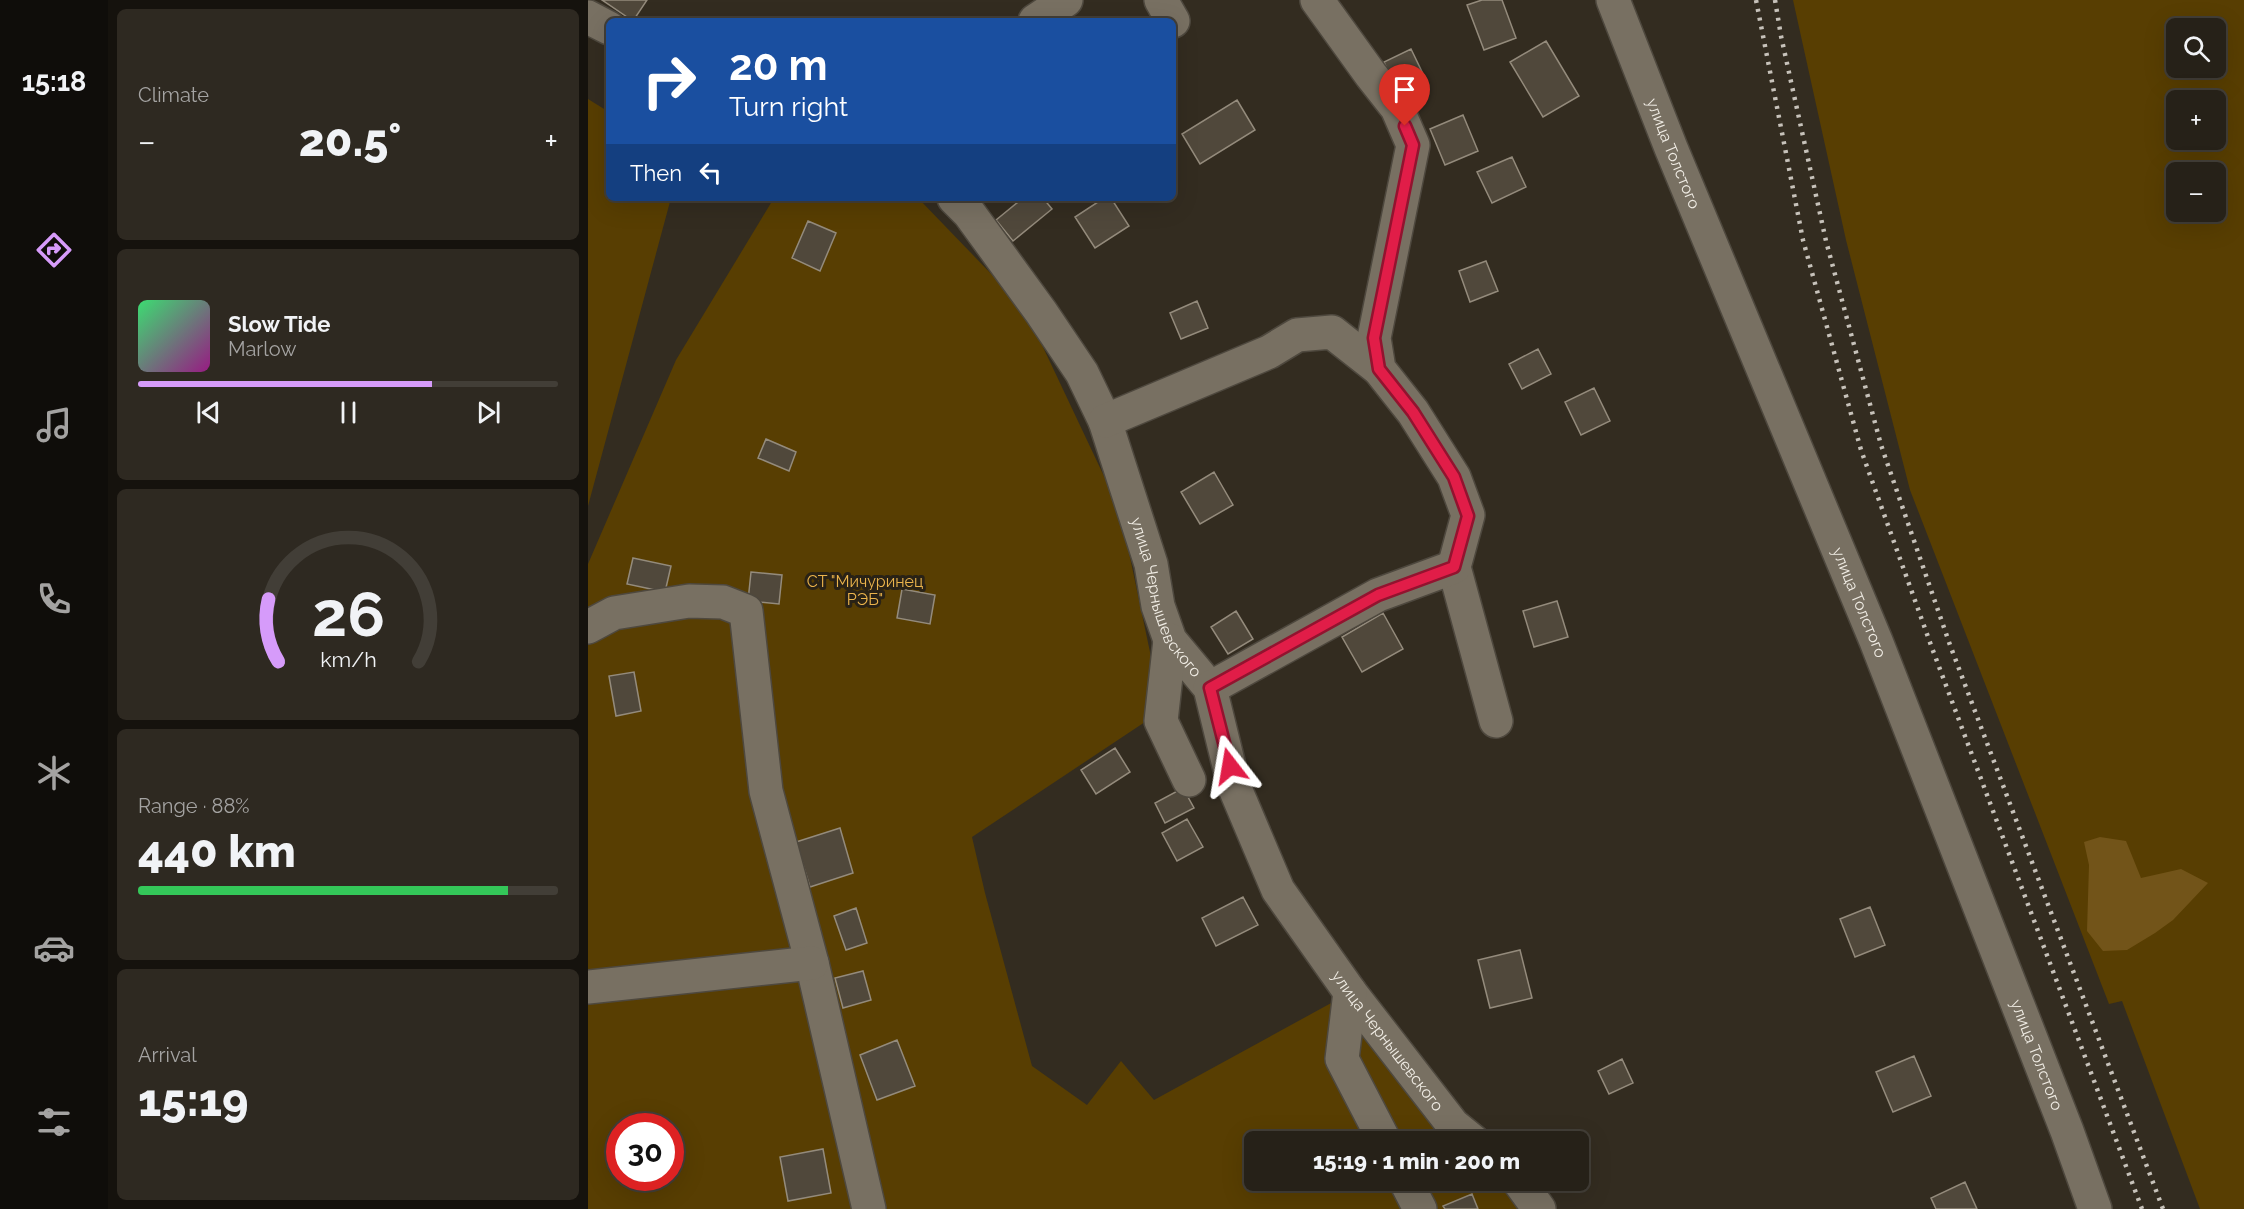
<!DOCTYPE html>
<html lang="en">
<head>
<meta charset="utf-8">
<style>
	:root { --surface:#262118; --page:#2e2921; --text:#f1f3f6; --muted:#a4a3a2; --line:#423e37; --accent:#d69bfa }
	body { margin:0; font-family:Raleway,sans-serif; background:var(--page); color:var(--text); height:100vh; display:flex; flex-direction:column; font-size:22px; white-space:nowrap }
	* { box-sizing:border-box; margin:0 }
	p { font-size:20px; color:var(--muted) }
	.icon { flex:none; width:33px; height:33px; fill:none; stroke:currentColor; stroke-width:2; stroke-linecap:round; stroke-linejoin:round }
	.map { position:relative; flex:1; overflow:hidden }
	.sheet { display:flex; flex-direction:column; gap:9px; padding:9px; background:#15120d; width:480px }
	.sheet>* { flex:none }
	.top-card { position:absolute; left:18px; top:18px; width:570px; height:183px; border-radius:9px; box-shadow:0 6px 24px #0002,0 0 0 2px var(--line); background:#1a4fa0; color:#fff; overflow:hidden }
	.controls { position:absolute; left:1578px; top:18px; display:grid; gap:12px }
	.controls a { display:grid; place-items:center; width:60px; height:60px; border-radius:9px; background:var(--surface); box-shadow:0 6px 24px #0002,0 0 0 2px var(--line); font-size:30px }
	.speed { position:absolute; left:18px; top:1113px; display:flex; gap:12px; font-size:30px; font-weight:700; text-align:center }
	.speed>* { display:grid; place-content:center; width:78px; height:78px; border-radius:50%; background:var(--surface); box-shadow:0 6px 24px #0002,0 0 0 2px var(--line); line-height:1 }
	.speed .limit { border:9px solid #d22; background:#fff; color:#111 }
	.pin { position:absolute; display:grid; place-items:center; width:51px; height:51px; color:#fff; margin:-62px -26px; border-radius:50% 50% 50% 0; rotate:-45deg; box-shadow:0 0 6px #0007 }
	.pin .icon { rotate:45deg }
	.me { position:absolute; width:66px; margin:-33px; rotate:346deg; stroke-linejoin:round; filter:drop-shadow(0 0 4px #0008) }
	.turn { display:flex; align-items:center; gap:21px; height:126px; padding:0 24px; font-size:27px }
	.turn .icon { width:78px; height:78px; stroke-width:2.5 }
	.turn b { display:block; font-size:42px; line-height:51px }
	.then { display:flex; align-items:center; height:57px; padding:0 24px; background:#0003; gap:12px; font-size:22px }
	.big { font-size:45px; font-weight:800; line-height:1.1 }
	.sheet .tile { flex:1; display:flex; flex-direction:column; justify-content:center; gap:9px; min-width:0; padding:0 21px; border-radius:9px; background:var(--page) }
	.sheet .dial { align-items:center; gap:0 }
	.dial svg { height:156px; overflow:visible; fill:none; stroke:var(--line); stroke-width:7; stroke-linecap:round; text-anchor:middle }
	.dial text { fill:var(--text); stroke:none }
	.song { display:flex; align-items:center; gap:18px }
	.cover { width:72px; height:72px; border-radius:9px; background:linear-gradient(135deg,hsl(140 70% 55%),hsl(310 70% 35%)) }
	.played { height:6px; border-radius:3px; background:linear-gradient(90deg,var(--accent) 70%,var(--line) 70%) }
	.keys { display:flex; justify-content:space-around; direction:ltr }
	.heat { display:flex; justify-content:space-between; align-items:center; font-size:33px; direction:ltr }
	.charge { height:9px; border-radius:4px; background:linear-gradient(90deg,#34c759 88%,var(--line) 0) }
	.trip { position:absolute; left:656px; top:1131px; width:345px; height:60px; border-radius:9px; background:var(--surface); box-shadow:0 6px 24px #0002,0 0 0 2px var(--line); font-weight:800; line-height:60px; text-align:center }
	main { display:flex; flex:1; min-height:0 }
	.tab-bar { display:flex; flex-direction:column; width:108px; justify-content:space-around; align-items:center; background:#0f0d0a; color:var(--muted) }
	.tab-bar .icon { width:42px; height:42px }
	.tab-bar .active { color:var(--accent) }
	.tab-bar b { font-size:27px; color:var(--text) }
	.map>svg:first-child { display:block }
	.green { fill:#583e02; fill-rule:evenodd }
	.forest { fill:#725419 }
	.building { fill:#50483b; stroke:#948b7c; stroke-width:1.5 }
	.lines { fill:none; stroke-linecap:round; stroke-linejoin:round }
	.minor-casing { stroke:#4e483e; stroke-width:36 }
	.minor { stroke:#787062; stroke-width:33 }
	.rail { stroke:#c7c2ba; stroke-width:4.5; stroke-dasharray:3 6; stroke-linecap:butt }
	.route-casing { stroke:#92132f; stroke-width:15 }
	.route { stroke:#e11d48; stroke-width:10 }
	.labels { text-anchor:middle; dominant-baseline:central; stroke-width:6; stroke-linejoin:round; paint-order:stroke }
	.street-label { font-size:16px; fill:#f1ede5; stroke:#292216 }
	.park-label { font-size:16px; fill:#ebb44c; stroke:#292216 }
</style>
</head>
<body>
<main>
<nav class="tab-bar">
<b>15:18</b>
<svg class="icon active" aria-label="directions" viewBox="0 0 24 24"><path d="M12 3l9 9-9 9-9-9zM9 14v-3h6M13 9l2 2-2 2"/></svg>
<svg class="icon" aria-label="music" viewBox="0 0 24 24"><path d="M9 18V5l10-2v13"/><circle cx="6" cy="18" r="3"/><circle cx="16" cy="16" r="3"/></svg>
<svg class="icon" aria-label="phone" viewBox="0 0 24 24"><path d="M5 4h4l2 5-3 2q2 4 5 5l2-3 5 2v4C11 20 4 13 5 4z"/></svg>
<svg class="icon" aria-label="climate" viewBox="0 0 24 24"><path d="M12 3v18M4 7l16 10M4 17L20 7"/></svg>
<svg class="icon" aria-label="car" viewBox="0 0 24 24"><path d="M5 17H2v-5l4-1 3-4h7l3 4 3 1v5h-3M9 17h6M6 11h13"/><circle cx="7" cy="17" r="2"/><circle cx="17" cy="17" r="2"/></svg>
<svg class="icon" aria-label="filters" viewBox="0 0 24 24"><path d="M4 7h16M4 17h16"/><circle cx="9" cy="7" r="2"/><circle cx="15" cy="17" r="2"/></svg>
</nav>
<section class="sheet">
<div class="tile"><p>Climate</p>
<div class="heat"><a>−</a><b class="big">20.5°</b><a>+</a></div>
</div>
<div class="tile">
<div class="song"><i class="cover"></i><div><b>Slow Tide</b><p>Marlow</p></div></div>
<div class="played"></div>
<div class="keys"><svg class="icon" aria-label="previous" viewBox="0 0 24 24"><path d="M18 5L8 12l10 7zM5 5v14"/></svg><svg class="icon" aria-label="pause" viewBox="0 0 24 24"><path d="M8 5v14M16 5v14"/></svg><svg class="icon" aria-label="next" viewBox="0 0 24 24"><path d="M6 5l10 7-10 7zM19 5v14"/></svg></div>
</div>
<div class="tile dial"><svg viewBox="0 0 100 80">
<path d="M14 69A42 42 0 1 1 86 69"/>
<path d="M14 69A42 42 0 0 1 9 37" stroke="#d69bfa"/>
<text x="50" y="56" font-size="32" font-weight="700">26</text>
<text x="50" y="72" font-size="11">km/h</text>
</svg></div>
<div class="tile"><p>Range · 88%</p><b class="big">440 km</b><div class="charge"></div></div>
<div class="tile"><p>Arrival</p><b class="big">15:19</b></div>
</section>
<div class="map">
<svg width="1656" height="1209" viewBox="0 0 1656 1209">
	<rect width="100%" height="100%" fill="#332c20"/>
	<path class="green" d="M1205 0H1656V1209H1612L1534 1001 1521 1004 1322 490 1258 240ZM1588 28H1628V68H1588ZM1588 100H1628V140H1588ZM1588 172H1628V212H1588Z
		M0 99 21 112V198H83L0 506Z
		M186 198H330L437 309 532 510 562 652 563 718 384 837 397 893 444 1066 499 1105 533 1061 566 1100 756 996 867 1141 666 1142V1180L914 1181 921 1187 934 1209H0V564L88 360ZM32 1126H82V1178H32Z"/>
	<path class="forest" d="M1512 837 1538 841 1553 878 1593 869 1620 883 1585 920 1567 933 1539 950 1515 951 1499 931 1501 865 1496 842Z"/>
	<path class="building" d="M14 0H59L45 21Z
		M894 0H914L928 38 896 50 879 5Z
		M958 41 991 96 955 117 922 62Z
		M823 49 836 76 808 89 796 62Z
		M649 100 667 130 612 164 594 134Z
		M875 115 890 151 857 165 842 129Z
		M924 157 938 187 904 203 889 172Z
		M435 198H455L464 209 425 241 408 220Z
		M516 198H523L541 226 507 248 487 217Z
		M220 221 248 233 232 271 204 258Z
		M898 261 910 291 882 302 871 271Z
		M609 301 620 328 593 339 582 313Z
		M950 349 963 374 934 389 921 364Z
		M1006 388 1022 421 993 435 977 402Z
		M178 439 208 452 201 471 170 458Z
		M626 472 645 505 612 524 593 492Z
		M45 558 83 566 77 592 39 584Z
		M163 572 194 575 191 604 160 601Z
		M314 589 347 595 342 624 309 618Z
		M969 601 980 637 946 647 935 611Z
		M648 611 665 639 640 654 623 627Z
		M795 613 815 649 774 672 754 637Z
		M46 672 53 711 28 716 21 676Z
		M527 748 542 772 508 794 493 770Z
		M595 788 606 808 577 823 567 803Z
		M599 819 615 847 589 861 574 833Z
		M252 828 265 873 222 887 208 842Z
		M655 897 670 925 628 946 614 918Z
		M1282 907 1297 945 1267 957 1252 919Z
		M268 908 279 943 258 950 246 916Z
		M932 950 944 998 902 1008 890 960Z
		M275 971 283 1000 255 1008 247 978Z
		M309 1040 327 1086 289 1100 272 1055Z
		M1326 1056 1343 1096 1305 1112 1288 1072Z
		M1034 1059 1045 1083 1021 1094 1010 1071Z
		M235 1149 243 1193 200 1201 192 1157Z
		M1377 1182 1389 1209H1348L1343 1198Z
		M884 1194 890 1209H857L855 1206Z"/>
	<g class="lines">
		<g class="minor-casing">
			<g id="minor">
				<path d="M573 0 585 21"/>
				<path d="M729 0 783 75 809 108 825 145 786 338 791 369 825 412 866 477 880 515 866 567 908 721"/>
				<path id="s1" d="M1025 0 1083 148 1288 641 1479 1131 1507 1209"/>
				<path d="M0 17 21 28"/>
				<path d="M447 21 478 0"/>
				<path id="s2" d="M366 198 381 213 453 312 494 373 517 421 563 564 570 606 582 640 622 688 646 786 690 890 762 992 865 1125 886 1142"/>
				<path d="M517 421 681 352 709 335 744 332 791 369"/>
				<path d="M0 627 26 613 101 601 135 602 158 611 178 791 224 963 281 1209"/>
				<path d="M582 640 573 721 601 780"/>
				<path d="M622 688 790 595 866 567"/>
				<path d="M0 987 224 963"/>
				<path d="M762 992 754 1059 797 1142"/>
				<path d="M817 1180 832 1209"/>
				<path d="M930 1180 951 1209"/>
			</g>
		</g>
		<use href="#minor" class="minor"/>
		<path class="rail" d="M1168 0 1215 240 1273 450 1344 648 1554 1209
			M1187 0 1193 36 1238 241 1293 445 1362 645 1575 1209"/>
	</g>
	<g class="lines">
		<g class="route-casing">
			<path id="route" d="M642 766 622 688 790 595 866 567 880 516 866 477 825 412 791 369 786 338 825 145 817 126"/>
		</g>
		<use href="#route" class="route"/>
	</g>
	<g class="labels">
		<g class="street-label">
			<text stroke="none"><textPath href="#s1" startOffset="165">улица Толстого</textPath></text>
			<text stroke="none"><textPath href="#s2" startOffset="458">улица Чернышевского</textPath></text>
			<text stroke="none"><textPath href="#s1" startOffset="651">улица Толстого</textPath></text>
			<text stroke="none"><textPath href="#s2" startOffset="962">улица Чернышевского</textPath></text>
			<text stroke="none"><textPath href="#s1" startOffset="1137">улица Толстого</textPath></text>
		</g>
		<g class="park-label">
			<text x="277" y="581">СТ "Мичуринец<tspan x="277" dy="18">РЭБ"</tspan></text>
		</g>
	</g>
</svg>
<div class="controls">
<a><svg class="icon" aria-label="search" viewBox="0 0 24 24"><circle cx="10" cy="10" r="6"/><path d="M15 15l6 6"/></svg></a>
<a>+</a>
<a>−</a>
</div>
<div class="speed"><div class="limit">30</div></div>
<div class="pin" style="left:817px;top:126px;background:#d93025"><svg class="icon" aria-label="arrive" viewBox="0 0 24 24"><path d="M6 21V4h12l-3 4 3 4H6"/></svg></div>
<svg class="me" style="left:642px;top:766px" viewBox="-20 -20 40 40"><path d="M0-17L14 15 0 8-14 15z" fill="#e11d48" stroke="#fff" stroke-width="4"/></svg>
<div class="trip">15:19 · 1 min · 200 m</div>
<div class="top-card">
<div class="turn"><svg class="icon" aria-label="right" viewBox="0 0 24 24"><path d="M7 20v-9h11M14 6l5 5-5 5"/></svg><div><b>20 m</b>Turn right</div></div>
<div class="then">Then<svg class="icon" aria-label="left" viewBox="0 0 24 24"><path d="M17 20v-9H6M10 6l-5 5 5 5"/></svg></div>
</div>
</div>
</main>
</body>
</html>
